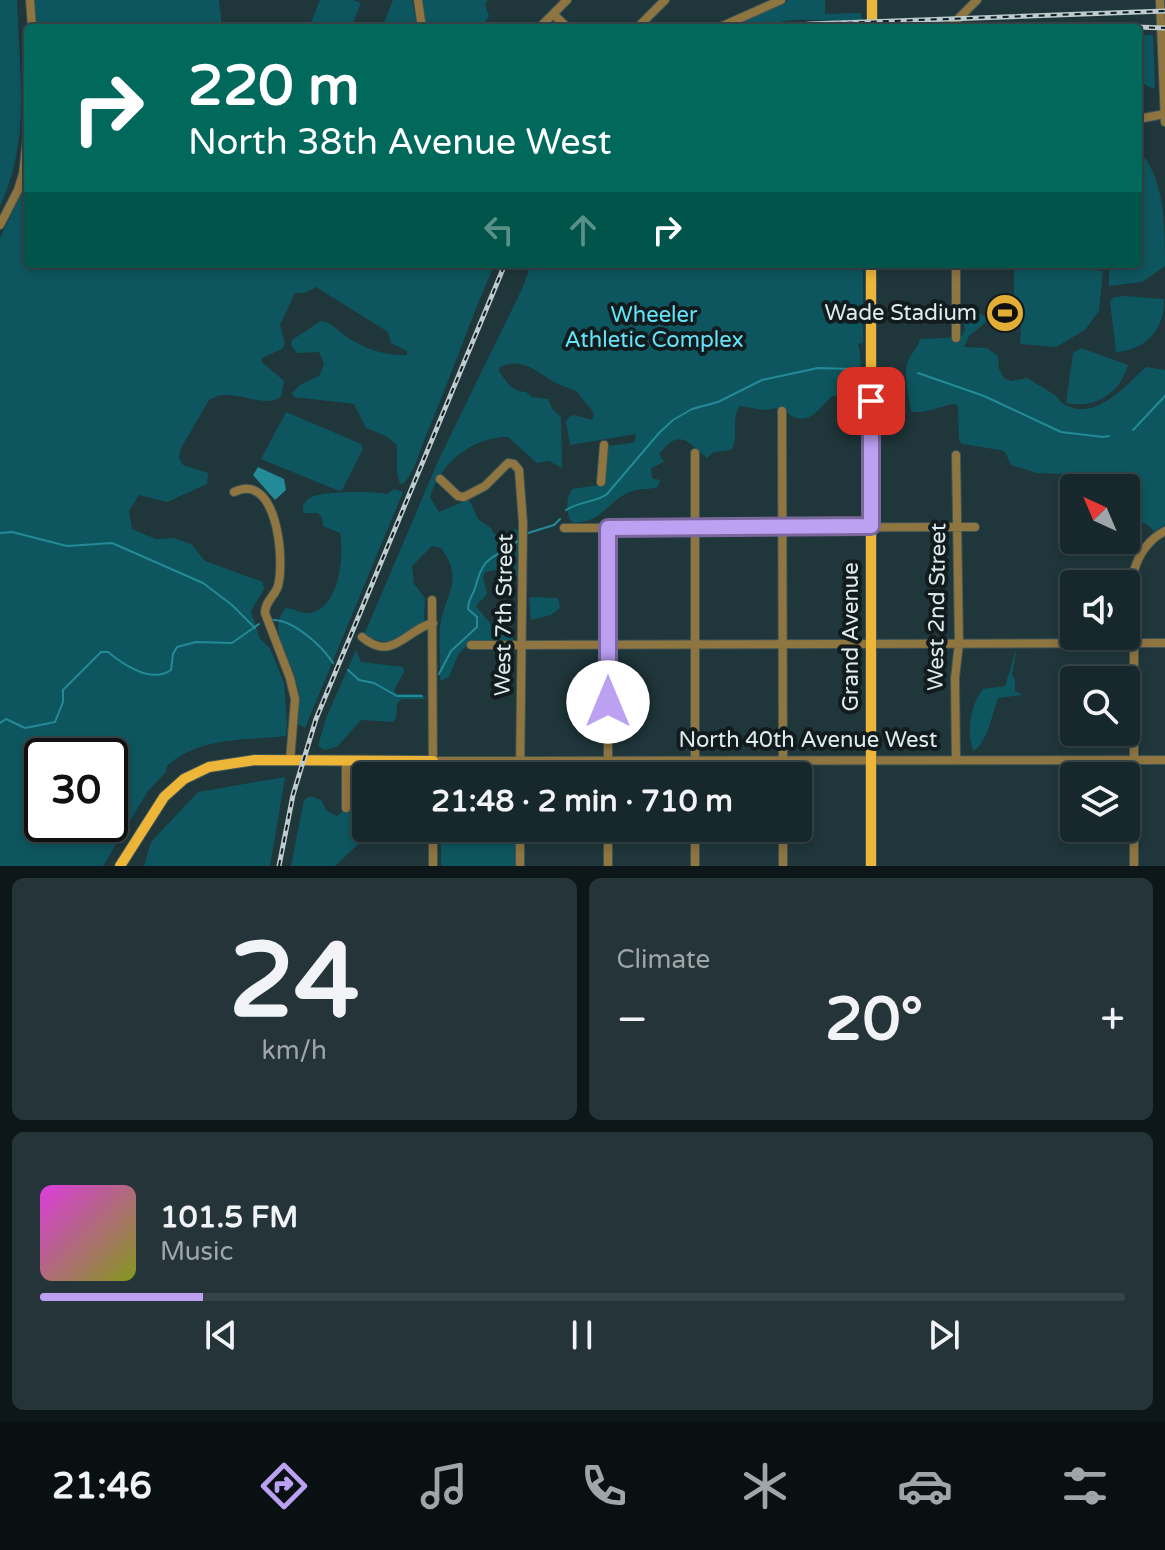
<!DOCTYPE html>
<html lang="en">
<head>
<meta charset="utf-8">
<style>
	:root { --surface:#17282c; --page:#243438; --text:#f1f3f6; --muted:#9ea6a9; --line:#364448; --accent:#bca0f2 }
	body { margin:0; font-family:"Varela Round",sans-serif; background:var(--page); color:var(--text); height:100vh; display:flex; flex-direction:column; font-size:30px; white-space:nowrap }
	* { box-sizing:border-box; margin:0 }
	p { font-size:26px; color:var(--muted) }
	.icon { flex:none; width:44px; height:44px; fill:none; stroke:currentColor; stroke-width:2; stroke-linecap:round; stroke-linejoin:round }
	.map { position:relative; height:866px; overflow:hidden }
	.sheet { display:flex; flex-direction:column; gap:12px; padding:12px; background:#0d1618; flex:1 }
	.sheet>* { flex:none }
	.guide { position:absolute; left:24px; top:24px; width:1118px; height:244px; border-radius:8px; box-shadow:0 4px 12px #0003,0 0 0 2px var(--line); background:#00695c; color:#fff; overflow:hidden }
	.needle { width:52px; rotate:316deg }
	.tools { position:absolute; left:1060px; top:474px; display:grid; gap:16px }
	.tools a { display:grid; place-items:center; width:80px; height:80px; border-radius:8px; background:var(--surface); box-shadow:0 4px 12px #0003,0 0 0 2px var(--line); font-size:40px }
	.speed { position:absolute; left:24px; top:738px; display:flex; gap:16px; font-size:40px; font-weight:700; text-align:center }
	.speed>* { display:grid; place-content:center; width:104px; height:104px; border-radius:50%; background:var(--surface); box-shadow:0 4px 12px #0003,0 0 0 2px var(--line); line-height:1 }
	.speed .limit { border:4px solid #111; border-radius:12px; background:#fff; color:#111 }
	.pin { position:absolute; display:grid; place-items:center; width:68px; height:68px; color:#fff; margin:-34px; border-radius:16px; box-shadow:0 4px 12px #0006 }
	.me { position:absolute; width:88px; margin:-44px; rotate:0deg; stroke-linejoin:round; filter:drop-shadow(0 0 6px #0008) }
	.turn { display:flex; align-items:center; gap:28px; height:168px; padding:0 32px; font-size:36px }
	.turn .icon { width:104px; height:104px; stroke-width:2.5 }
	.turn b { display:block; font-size:56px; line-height:68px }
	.lanes { display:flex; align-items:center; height:76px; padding:0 32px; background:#0003; justify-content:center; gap:40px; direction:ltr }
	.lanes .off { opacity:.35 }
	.big { font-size:60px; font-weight:800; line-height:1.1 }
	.sheet .card { flex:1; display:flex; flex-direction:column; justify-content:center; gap:12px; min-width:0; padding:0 28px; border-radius:12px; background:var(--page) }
	.sheet .dial { align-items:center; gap:0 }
	.dial b { font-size:104px; line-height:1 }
	.song { display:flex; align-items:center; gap:24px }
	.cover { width:96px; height:96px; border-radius:12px; background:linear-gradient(135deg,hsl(300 70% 55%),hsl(70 70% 35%)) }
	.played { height:8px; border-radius:4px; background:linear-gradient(90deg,var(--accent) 15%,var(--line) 15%) }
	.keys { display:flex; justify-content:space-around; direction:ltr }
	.heat { display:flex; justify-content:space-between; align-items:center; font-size:44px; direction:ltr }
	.sheet .tiles { flex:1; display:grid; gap:12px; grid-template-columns:1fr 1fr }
	.card:last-child { grid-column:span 2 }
	.trip { position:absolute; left:352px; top:762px; width:460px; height:80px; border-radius:8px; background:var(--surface); box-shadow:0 4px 12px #0003,0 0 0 2px var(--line); font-weight:800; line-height:80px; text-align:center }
	.tabs { display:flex; height:128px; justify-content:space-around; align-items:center; background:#091012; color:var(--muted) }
	.tabs .icon { width:56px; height:56px }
	.tabs .selected { color:var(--accent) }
	.tabs b { font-size:36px; color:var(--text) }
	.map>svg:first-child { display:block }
	.green { fill:#0e565f; fill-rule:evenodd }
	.water { fill:#238a98 }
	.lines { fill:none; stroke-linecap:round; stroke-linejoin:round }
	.stream { stroke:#238a98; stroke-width:2 }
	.minor-casing { stroke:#3d5357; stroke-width:10 }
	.major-casing { stroke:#3d5357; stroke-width:12 }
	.minor { stroke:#8f7540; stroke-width:8 }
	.major { stroke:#edb639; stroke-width:10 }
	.rail-casing { stroke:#bdcccf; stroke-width:5 }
	.rail { stroke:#121c1e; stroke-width:2; stroke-dasharray:6; stroke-linecap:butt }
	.route-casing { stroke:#7a689d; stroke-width:20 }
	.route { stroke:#bca0f2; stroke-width:14 }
	.labels { text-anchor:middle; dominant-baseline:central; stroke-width:8; stroke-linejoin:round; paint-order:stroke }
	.poi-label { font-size:22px; fill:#ddebed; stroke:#121c1e; text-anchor:end }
	.park-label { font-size:22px; fill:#63e3f6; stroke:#121c1e }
	.street-label { font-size:22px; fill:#ddebed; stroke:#121c1e }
</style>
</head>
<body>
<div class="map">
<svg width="1165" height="866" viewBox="0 0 1165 866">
	<rect width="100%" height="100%" fill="#1f363a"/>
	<path class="green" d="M0 0H17C19 73 32 137 0 206Z
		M34 0H219L222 28H37Z
		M320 0H353L361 3 351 28H309Z
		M393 0H412L417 28H382Z
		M423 0H488L485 5 489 16 481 28H426Z
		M789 0H825V14L860 13 863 20C840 23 818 19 795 20 771 22 750 28 727 28Z
		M1138 35H1153L1155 86 1153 89 1138 81Z
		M1138 149C1165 178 1165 225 1165 266L1142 282 1109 286V264H1138Z
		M28 171V264H495C469 321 450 380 425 438 419 453 415 471 404 483L400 484 397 472V445L386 436 366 428 354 404 294 397 292 393 300 385 320 375 324 363 319 352 297 353 291 345 292 340 321 321C332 322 337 330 347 337 365 349 385 356 407 355V351L391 343 388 332 316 287 305 293H295L280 325 285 344 282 349 262 358V362L284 381 281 397C260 410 231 385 209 400L181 448 179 458 183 465 208 473 207 484 167 502 139 495 129 511 132 529 156 539 173 538 191 544 205 561 263 582 264 589 251 611 260 639 270 648 284 683 287 723 286 736C244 741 200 736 167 766L166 772 148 791 103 866H0V238L23 190ZM42 756H110V824H42Z
		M531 264H863V343L858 344C862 356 863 386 851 394 845 398 838 396 832 396 812 417 806 428 779 408L764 410 740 406C730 420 740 438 731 450L714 452 707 458C688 442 680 427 659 454L664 462 651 468 652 478 660 480 658 487C648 490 636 488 627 493 603 506 604 521 573 523 565 515 566 498 572 489L599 485 607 446 632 443 635 441 636 434 570 445 566 422 569 417 574 415 592 420 594 415C592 407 582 401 578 392 570 388 561 386 554 382 535 371 523 357 500 367L499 371C507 382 511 392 526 392L532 397 548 399 553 410 561 417 562 468 549 461 537 463 508 437C471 437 440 464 430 497L439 512 465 501H470L478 519 491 528 493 533 497 535 515 529 518 531C519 547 515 561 518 576L495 570 485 572 483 577 487 594 476 606 498 633 512 637 513 640 469 643 458 655 449 677 440 681C441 663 439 645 440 628 443 596 466 581 441 548L432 546 412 566 414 584 425 598 424 622C404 641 391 648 364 635L439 459 523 287Z
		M1014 264H1072L1084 269 1103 271 1099 311 1085 330 1056 347 1020 344 1021 323 1014 302Z
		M1125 296 1164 299C1165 329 1146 350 1116 352L1110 302 1114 297Z
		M976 310 985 317 986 322 969 336 964 347 987 348 998 356 999 369 1005 379 1012 381 1027 378C1036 384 1046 389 1055 395 1058 398 1060 402 1064 404 1095 423 1126 385 1146 367L1165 370V525L1154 531 1148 525 1126 517V488H1111L1097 473C1093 475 1044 474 1037 473 1028 471 1020 467 1011 465L1005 452 1000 450 962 444 959 440 958 406 955 404C941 405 924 415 911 411 909 399 904 375 907 364 910 354 917 349 920 339L961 337 965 330 962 313Z
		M1081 348 1128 365C1120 393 1096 409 1066 403L1073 353Z
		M286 412 361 444 363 449 342 490 339 491 261 459Z
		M394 489 403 492 305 728 298 724C299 709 300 695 296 680 290 658 266 627 286 608 293 608 298 612 305 613 338 615 345 557 340 533L323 526 322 518 318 513H303V506C306 501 306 500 312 497 324 491 374 491 387 494Z
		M534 597 558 598 560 608 551 615 531 620 529 598Z
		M1017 647 1012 675 1015 679V691L1022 695 998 698C992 715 988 740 974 751 965 735 971 703 983 689L1005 686Z
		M356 650 361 662 403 667 404 672 394 690 396 694H421L426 699H402L397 703 396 718 393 722 361 720 338 746 325 750 318 746 326 718Z
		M516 768V776H441V769Z
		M285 777 270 866H144L151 842 198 792Z
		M310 796 321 800 327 811 337 816 350 805H366V828L385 831V837L363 840 335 866H291L304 800Z
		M441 828H516V866H441Z"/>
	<path class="water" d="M258 467 284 479 286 490 275 500 253 475Z"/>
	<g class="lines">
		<path class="stream" d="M918 373 984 396 1061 432 1103 437 1109 436
			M1133 430 1165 396
			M566 510C580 501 597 502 607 494L659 433 673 420 692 409 718 402 762 380 818 368 851 369
			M0 533 12 532 67 546 112 543 203 583 232 605 255 628
			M528 533 554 525 560 519
			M272 620C293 619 322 646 333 663
			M348 670 359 680 374 683 397 696H422
			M439 674 451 651 477 627V617L468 609C468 598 474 595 476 585 484 553 495 559 518 541
			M0 723 6 719 25 728 55 722 63 702V690L101 652H108C124 665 151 684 171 670L173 654 177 647 196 642 232 643 259 624"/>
		<g class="minor-casing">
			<path id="minor" d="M30 0 32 28
				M418 0 422 28
				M1160 0 1165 122
				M553 14 568 28
				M539 28 567 0
				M637 28 665 0
				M718 28 781 0
				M949 28 977 0
				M1138 119 1165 114
				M0 225 18 190 23 174 28 127
				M956 338V264
				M782 411 783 776
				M695 453V776
				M440 479 458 496 464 497 485 486 508 463 514 464 519 470 523 523 520 776
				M601 482 604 445
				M234 492C277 471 285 559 278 586 275 596 265 601 265 613L290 678 295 699 290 761
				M564 528 975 527
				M432 600 433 776
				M362 637C393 663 406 629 433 623
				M471 645 1165 643
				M956 760 955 678 959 643 956 455
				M346 761V808
				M433 761 1165 760
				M608 776V528
				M433 828V866
				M695 828V866
				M783 828V866
				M520 866V828
				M608 866V828
				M1134 866V571C1139 553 1148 540 1165 531"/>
		</g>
		<g class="major-casing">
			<path id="major" d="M872 28V0
				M120 866 164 797 184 779 209 767 255 760 433 761
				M871 866V264"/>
		</g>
		<use href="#minor" class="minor"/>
		<use href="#major" class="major"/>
		<g class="rail-casing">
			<path id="rail" d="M1077 25 1165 28
				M775 28 810 24 1165 11
				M1035 28H1065
				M279 866 293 795 316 719 505 264"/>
		</g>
		<use href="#rail" class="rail"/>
	</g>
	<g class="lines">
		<g class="route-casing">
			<path id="route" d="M608 702V528L871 526V401"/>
		</g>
		<use href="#route" class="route"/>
	</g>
	<defs>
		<g id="stadium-disc" transform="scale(2)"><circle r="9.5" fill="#e3ae35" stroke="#121c1e"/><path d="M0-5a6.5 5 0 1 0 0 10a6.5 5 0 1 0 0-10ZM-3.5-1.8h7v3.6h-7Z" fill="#111"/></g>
	</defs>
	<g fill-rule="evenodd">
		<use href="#stadium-disc" x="1005" y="313"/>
	</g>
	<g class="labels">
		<g class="poi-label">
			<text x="977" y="313">Wade Stadium</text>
		</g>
		<g class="park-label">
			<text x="654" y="315">Wheeler<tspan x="654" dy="25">Athletic Complex</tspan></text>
		</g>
		<g class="street-label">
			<text transform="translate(937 607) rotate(-89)">West 2nd Street</text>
			<text transform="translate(504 615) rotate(-89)">West 7th Street</text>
			<text transform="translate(851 637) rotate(-90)">Grand Avenue</text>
			<text x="808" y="740">North 40th Avenue West</text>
		</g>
	</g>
</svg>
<div class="tools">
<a><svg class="needle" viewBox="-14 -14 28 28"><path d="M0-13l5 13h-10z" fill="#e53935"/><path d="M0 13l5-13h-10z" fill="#9ea6a9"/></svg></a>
<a><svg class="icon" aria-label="sound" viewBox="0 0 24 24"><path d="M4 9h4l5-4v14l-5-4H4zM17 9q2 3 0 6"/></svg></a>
<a><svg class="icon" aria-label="search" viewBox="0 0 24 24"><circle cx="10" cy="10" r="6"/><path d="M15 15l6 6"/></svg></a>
<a><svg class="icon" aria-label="layers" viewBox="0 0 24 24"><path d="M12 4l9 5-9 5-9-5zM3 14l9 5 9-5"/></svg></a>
</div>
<div class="speed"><div class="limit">30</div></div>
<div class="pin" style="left:871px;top:401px;background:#d93025"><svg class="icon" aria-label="arrive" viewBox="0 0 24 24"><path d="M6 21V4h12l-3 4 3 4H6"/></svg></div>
<svg class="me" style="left:608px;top:702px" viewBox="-20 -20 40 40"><circle r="19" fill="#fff"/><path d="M0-13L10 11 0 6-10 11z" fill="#bca0f2"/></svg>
<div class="trip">21:48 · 2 min · 710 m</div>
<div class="guide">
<div class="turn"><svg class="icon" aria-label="right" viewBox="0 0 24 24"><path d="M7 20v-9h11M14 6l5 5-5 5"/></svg><div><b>220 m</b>North 38th Avenue West</div></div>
<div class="lanes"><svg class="icon off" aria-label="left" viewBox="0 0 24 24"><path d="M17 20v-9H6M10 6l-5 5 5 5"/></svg><svg class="icon off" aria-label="ahead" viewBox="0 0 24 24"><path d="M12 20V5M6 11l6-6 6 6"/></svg><svg class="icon" aria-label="right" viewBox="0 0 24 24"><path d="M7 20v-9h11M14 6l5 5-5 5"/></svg></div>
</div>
</div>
<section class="sheet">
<div class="tiles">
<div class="card dial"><b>24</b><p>km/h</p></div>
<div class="card"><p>Climate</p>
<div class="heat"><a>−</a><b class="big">20°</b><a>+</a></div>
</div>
<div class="card">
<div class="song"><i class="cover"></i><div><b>101.5 FM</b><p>Music</p></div></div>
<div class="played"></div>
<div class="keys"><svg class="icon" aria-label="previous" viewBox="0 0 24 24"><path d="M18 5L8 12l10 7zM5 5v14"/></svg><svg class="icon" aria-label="pause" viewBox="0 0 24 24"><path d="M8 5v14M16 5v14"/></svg><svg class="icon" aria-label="next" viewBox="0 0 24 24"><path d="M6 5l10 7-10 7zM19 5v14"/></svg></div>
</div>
</div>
</section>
<nav class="tabs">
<b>21:46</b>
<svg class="icon selected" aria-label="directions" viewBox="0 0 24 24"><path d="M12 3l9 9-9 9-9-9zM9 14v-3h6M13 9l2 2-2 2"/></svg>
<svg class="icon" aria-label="music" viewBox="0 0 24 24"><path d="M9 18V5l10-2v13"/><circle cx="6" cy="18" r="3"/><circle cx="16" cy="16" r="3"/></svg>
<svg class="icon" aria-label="phone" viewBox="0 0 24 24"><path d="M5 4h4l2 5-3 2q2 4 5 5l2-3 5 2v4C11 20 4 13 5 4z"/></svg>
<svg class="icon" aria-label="climate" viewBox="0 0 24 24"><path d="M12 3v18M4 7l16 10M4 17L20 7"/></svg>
<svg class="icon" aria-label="car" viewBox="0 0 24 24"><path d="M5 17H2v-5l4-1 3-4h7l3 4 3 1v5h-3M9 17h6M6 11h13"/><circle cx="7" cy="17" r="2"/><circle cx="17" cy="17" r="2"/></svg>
<svg class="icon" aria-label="filters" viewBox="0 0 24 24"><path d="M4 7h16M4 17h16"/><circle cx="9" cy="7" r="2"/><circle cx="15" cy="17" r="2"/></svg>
</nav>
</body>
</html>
